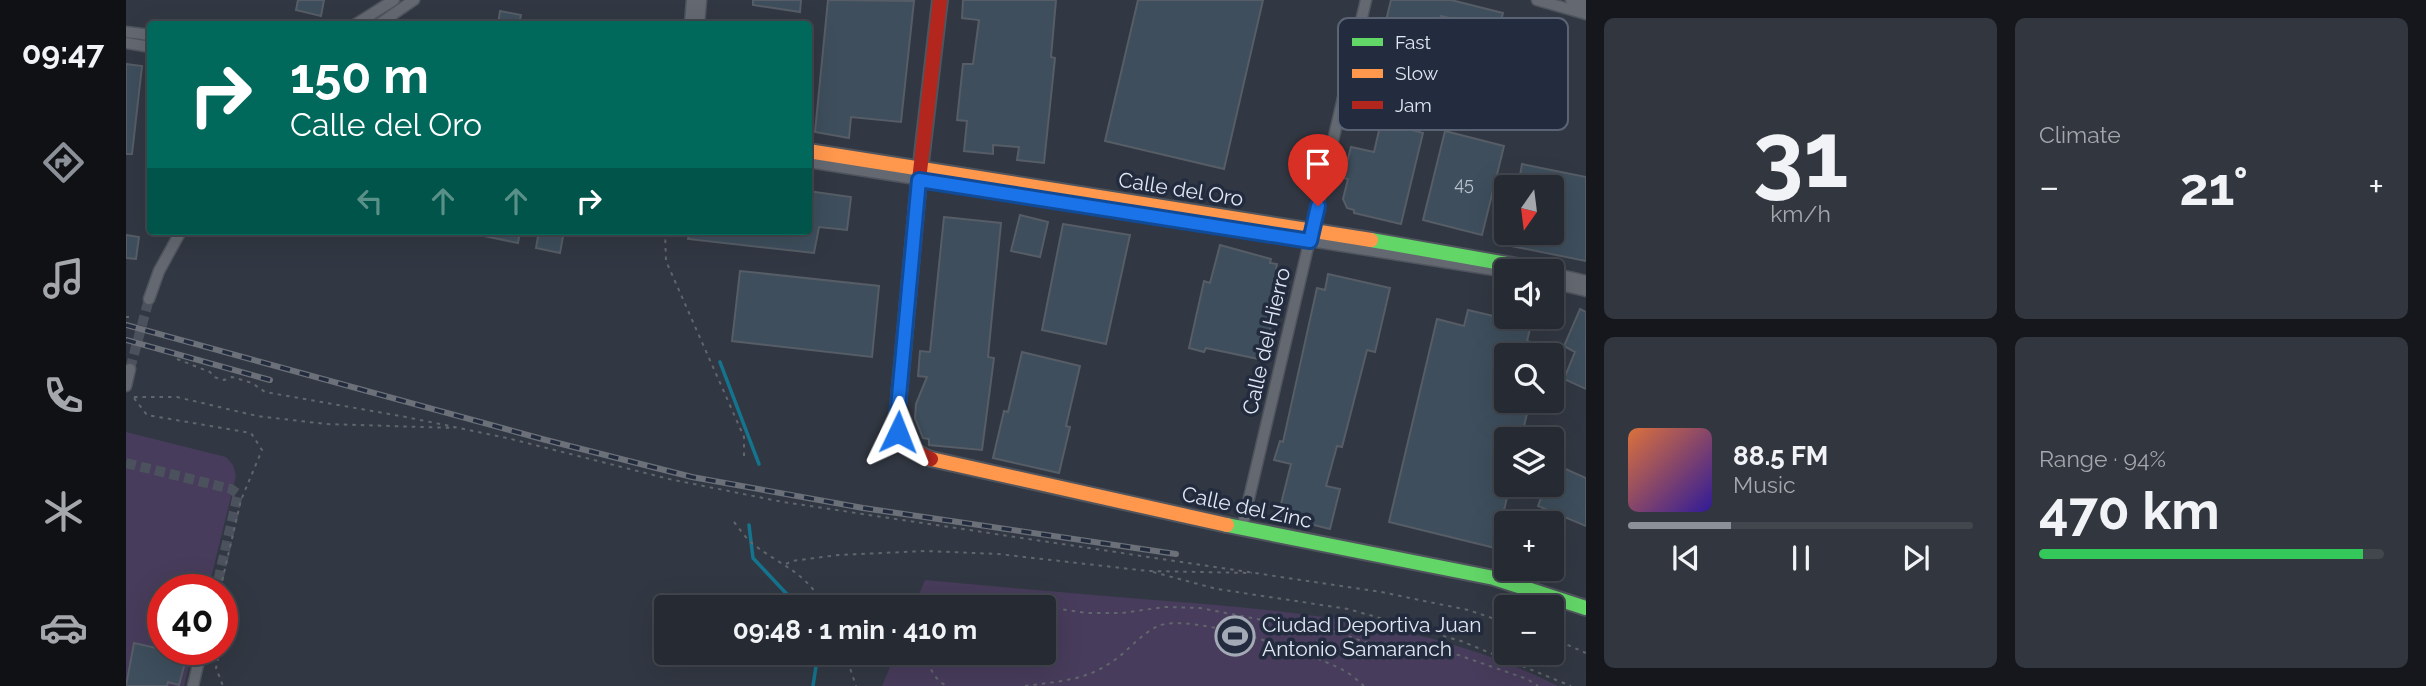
<!DOCTYPE html>
<html lang="en">
<head>
<meta charset="utf-8">
<style>
	:root { --surface:#262a32; --page:#32363e; --text:#f1f3f6; --muted:#a4a7ac; --line:#42464d; --accent:#8c9099 }
	body { margin:0; font-family:Raleway,sans-serif; background:var(--page); color:var(--text); height:100vh; display:flex; flex-direction:column; font-size:26px; white-space:nowrap }
	* { box-sizing:border-box; margin:0 }
	p { font-size:23px; color:var(--muted) }
	.icon { flex:none; width:38px; height:38px; fill:none; stroke:currentColor; stroke-width:2; stroke-linecap:round; stroke-linejoin:round }
	.map { position:relative; flex:1; overflow:hidden }
	.drawer { display:flex; flex-direction:column; gap:18px; padding:18px; background:#15171c; width:840px }
	.drawer>* { flex:none }
	.top-card { position:absolute; left:21px; top:21px; width:665px; height:214px; border-radius:7px; box-shadow:0 7px 28px #0002,0 0 0 2px var(--line); background:#00695c; color:#fff; overflow:hidden }
	.needle { width:46px; rotate:194deg }
	.controls { position:absolute; left:1368px; top:175px; display:grid; gap:14px }
	.controls a { display:grid; place-items:center; width:70px; height:70px; border-radius:7px; background:var(--surface); box-shadow:0 7px 28px #0002,0 0 0 2px var(--line); font-size:35px }
	.speed { position:absolute; left:21px; top:574px; display:flex; gap:14px; font-size:35px; font-weight:700; text-align:center }
	.speed>* { display:grid; place-content:center; width:91px; height:91px; border-radius:50%; background:var(--surface); box-shadow:0 7px 28px #0002,0 0 0 2px var(--line); line-height:1 }
	.speed .limit { border:10px solid #d22; background:#fff; color:#111 }
	.pin { position:absolute; display:grid; place-items:center; width:60px; height:60px; color:#fff; margin:-72px -30px; border-radius:50% 50% 50% 0; rotate:-45deg; box-shadow:0 0 7px #0007 }
	.pin .icon { rotate:45deg }
	.me { position:absolute; width:77px; margin:-38px; rotate:2deg; stroke-linejoin:round; filter:drop-shadow(0 0 5px #0008) }
	.turn { display:flex; align-items:center; gap:24px; height:147px; padding:0 28px; font-size:32px }
	.turn .icon { width:91px; height:91px; stroke-width:2.5 }
	.turn b { display:block; font-size:49px; line-height:60px }
	.lanes { display:flex; align-items:center; height:66px; padding:0 28px; background:#0003; justify-content:center; gap:35px; direction:ltr }
	.lanes .off { opacity:.35 }
	.big { font-size:52px; font-weight:700; line-height:1.1 }
	.drawer .card { flex:1; display:flex; flex-direction:column; justify-content:center; gap:10px; min-width:0; padding:0 24px; border-radius:10px; background:var(--page) }
	.drawer .dial { align-items:center; gap:0 }
	.dial b { font-size:91px; line-height:1 }
	.song { display:flex; align-items:center; gap:21px }
	.cover { width:84px; height:84px; border-radius:10px; background:linear-gradient(135deg,hsl(20 70% 55%),hsl(250 70% 35%)) }
	.played { height:7px; border-radius:4px; background:linear-gradient(90deg,var(--accent) 30%,var(--line) 30%) }
	.keys { display:flex; justify-content:space-around; direction:ltr }
	.heat { display:flex; justify-content:space-between; align-items:center; font-size:38px; direction:ltr }
	.charge { height:10px; border-radius:5px; background:linear-gradient(90deg,#34c759 94%,var(--line) 0) }
	.drawer .tiles { flex:1; display:grid; gap:18px; grid-template-columns:repeat(2,1fr) }
	.trip { position:absolute; left:528px; top:595px; width:402px; height:70px; border-radius:7px; background:var(--surface); box-shadow:0 7px 28px #0002,0 0 0 2px var(--line); font-weight:700; line-height:70px; text-align:center }
	main { display:flex; flex:1; min-height:0 }
	.tabs { display:flex; flex-direction:column; width:126px; justify-content:space-around; align-items:center; background:#0f1114; color:var(--muted) }
	.tabs .icon { width:49px; height:49px }
	.tabs .selected { color:var(--accent) }
	.tabs b { font-size:32px; color:var(--text) }
	.map>svg:first-child { display:block }
	.green { fill:#473c5b }
	.lines { fill:none; stroke-linecap:round; stroke-linejoin:round }
	.stream { stroke:#14748e; stroke-width:3.5 }
	.building { fill:#3e4e5c; stroke:#565d66; stroke-width:2 }
	.street-tunnel { stroke:#4c525d; stroke-width:10; stroke-dasharray:10 5; stroke-linecap:butt }
	.street-casing { stroke:#4f545d; stroke-width:13 }
	.fast-casing { stroke:#4f545d; stroke-width:18 }
	.slow-casing { stroke:#4f545d; stroke-width:18 }
	.jam-casing { stroke:#4f545d; stroke-width:18 }
	.path { stroke:#61656c; stroke-width:2; stroke-dasharray:3.5 5; stroke-linecap:butt }
	.street { stroke:#646971; stroke-width:10 }
	.fast { stroke:#63d668; stroke-width:14 }
	.slow { stroke:#ff974d; stroke-width:14 }
	.jam { stroke:#b3261e; stroke-width:14 }
	.rail-casing { stroke:#6c7078; stroke-width:6 }
	.rail { stroke:#222c3e; stroke-width:3.5; stroke-dasharray:10; stroke-linecap:butt }
	.route-casing { stroke:#114b97; stroke-width:18 }
	.route { stroke:#1a73e8; stroke-width:12 }
	.labels { text-anchor:middle; dominant-baseline:central; stroke-width:7; stroke-linejoin:round; paint-order:stroke }
	.number-label { font-size:18px; fill:#b8c1cd }
	.street-label { font-size:21px; fill:#e0e7f3; stroke:#222c3e }
	.poi-label { font-size:21px; fill:#e0e7f3; stroke:#222c3e; text-anchor:start }
	.key { fill:#222c3e; stroke:#5b6474; stroke-width:2 }
	.key-label { font-size:19px; fill:#e0e7f3 }
</style>
</head>
<body>
<main>
<nav class="tabs">
<b>09:47</b>
<svg class="icon selected" aria-label="directions" viewBox="0 0 24 24"><path d="M12 3l9 9-9 9-9-9zM9 14v-3h6M13 9l2 2-2 2"/></svg>
<svg class="icon" aria-label="music" viewBox="0 0 24 24"><path d="M9 18V5l10-2v13"/><circle cx="6" cy="18" r="3"/><circle cx="16" cy="16" r="3"/></svg>
<svg class="icon" aria-label="phone" viewBox="0 0 24 24"><path d="M5 4h4l2 5-3 2q2 4 5 5l2-3 5 2v4C11 20 4 13 5 4z"/></svg>
<svg class="icon" aria-label="climate" viewBox="0 0 24 24"><path d="M12 3v18M4 7l16 10M4 17L20 7"/></svg>
<svg class="icon" aria-label="car" viewBox="0 0 24 24"><path d="M5 17H2v-5l4-1 3-4h7l3 4 3 1v5h-3M9 17h6M6 11h13"/><circle cx="7" cy="17" r="2"/><circle cx="17" cy="17" r="2"/></svg>
</nav>
<div class="map">
<svg width="1460" height="686" viewBox="0 0 1460 686">
	<rect width="100%" height="100%" fill="#323843"/>
	<path class="green" d="M0 432 100 457 107 465 110 476 82 590H37V649H67L58 686H0Z
		M799 580C876 587 952 594 1028 600 1167 611 1305 622 1432 686H756L770 653H919V607H788Z"/>
	<g class="lines">
		<path class="stream" d="M594 362 633 464
			M623 525 627 558 673 607
			M687 686 692 653"/>
	</g>
	<path class="building" d="M172 0H198L195 16 170 10Z
		M627 0H675L674 12 627 5Z
		M702 0 788 1 775 122 725 117 723 138 689 132Z
		M837 0H930L925 57 929 58 918 163 891 160 893 147 867 145V154L838 151 841 121 831 120 837 64H847L853 20 836 18Z
		M1012 0H1137L1098 169 979 141Z
		M1265 0H1325L1377 13 1354 105 1317 95 1336 21 1315 16 1298 87 1247 74Z
		M374 11 395 15 393 24H372Z
		M0 64 16 66 6 154H0Z
		M1255 122 1297 133 1275 224 1228 213V210L1221 208 1217 199 1222 179 1217 178 1225 147 1248 152Z
		M1319 131 1378 146 1356 235 1297 220Z
		M1396 164 1460 177V261L1380 245 1383 233H1426V187H1392Z
		M682 191 725 197 721 230 693 227 688 253 562 239 564 231H682Z
		M894 215 922 222 914 257 885 251Z
		M818 217 875 223 862 357 868 358 856 450 803 445V439L797 438 789 418 790 404 801 377 792 376 794 351 804 352Z
		M937 224 1004 235 980 344 916 330Z
		M353 231H394L392 243 353 235Z
		M413 231H438L434 253 410 248Z
		M0 235 13 237 10 259 0 258Z
		M1094 245 1145 259 1144 263 1151 264 1150 269 1154 270 1152 278 1156 279 1137 360 1080 348 1078 352 1063 348 1078 281 1084 283Z
		M614 271 753 286 746 357 606 341Z
		M1202 274 1264 288 1249 352 1241 350 1216 447 1211 446 1200 486 1214 489 1204 529 1152 516 1165 464 1148 460 1154 441 1157 442 1191 288 1199 290Z
		M1454 309 1460 312V389L1438 379 1449 352 1438 346Z
		M1342 310 1405 325 1401 341 1417 345 1415 355H1381V401H1404L1395 439H1381V485H1384L1369 548 1263 522 1311 319 1338 326Z
		M896 352 954 366 940 426 944 427 933 473 867 458 878 411 882 412Z
		M1426 463 1460 478V526L1412 506 1420 485H1426Z
		M8 643 61 655 53 685 42 682 41 686H0Z"/>
	<g class="lines">
		<path class="street-tunnel" d="M4 369 23 299
			M0 463 105 489 112 494 90 590"/>
		<g class="street-casing">
			<path id="street" d="M1411 0 1460 14
				M1445 0 1460 4
				M230 24 268 0
				M253 24 288 0
				M564 24 566 0
				M573 24 575 0
				M0 32 24 35
				M0 43 24 47
				M682 162 1381 272
				M1426 273 1460 281
				M1426 283 1460 291
				M23 299 33 271 55 231
				M0 386 4 369
				M1116 528 1240 0
				M67 686 74 656"/>
		</g>
		<g class="fast-casing">
			<path id="fast" d="M1245 240 1421 271
				M1101 525 1368 578 1460 608"/>
		</g>
		<g class="slow-casing">
			<path id="slow" d="M682 151 1245 240
				M805 459 1101 525"/>
		</g>
		<g class="jam-casing">
			<path id="jam" d="M805 459C785 451 774 441 771 418L793 180 814 0"/>
		</g>
		<path class="path" d="M539 231 540 261 618 437V461
			M0 317H3
			M51 359 84 372 88 377 98 380 106 377 126 383 139 392 280 417 381 438 543 479 657 502 1255 592 1342 610 1381 623
			M8 397H51L131 416 200 424 329 428
			M8 398 21 415 125 433 136 450 115 500 94 590
			M608 522C614 529 620 539 627 544 655 566 681 572 698 607
			M660 564 666 561 712 555 800 551 872 554 1022 571 1126 573
			M1027 572 1091 589 1222 609 1335 641 1445 686
			M96 601 99 619 96 636
			M805 607 810 602 826 597H851L961 613H997L1038 607 1074 608 1152 623 1198 628 1239 642 1315 649 1401 679 1412 686
			M1426 638 1460 653
			M94 649 90 668 97 686
			M719 653 730 686
			M801 653C802 666 808 680 821 686
			M899 686C927 682 956 681 981 665 999 655 1013 635 1032 626 1064 612 1185 653 1217 670 1225 674 1232 681 1238 686"/>
		<use href="#street" class="street"/>
		<use href="#fast" class="fast"/>
		<use href="#slow" class="slow"/>
		<use href="#jam" class="jam"/>
		<g class="rail-casing">
			<path id="rail" d="M0 325 416 439 566 477 737 508 1050 554
				M0 340 144 380"/>
		</g>
		<use href="#rail" class="rail"/>
	</g>
	<g class="lines">
		<g class="route-casing">
			<path id="route" d="M772 432 771 418 793 180 1184 241 1192 206"/>
		</g>
		<use href="#route" class="route"/>
	</g>
	<defs>
		<g id="stadium-ring" transform="scale(2.0125)"><circle r="9.5" fill="#222c3e" stroke="#a3aab5" stroke-width="1.5"/><path d="M0-5a6.5 5 0 1 0 0 10a6.5 5 0 1 0 0-10ZM-3.5-1.8h7v3.6h-7Z" fill="#a3aab5"/></g>
	</defs>
	<g fill-rule="evenodd">
		<use href="#stadium-ring" x="1109" y="636"/>
	</g>
	<g class="labels">
		<g class="number-label">
			<text x="1338" y="183">45</text>
		</g>
		<g class="street-label">
			<text transform="translate(1055 189) rotate(9)">Calle del Oro</text>
			<text transform="translate(1140 341) rotate(-77)">Calle del Hierro</text>
			<text transform="translate(1121 507) rotate(12)">Calle del Zinc</text>
		</g>
		<g class="poi-label">
			<text x="1136" y="624">Ciudad Deportiva Juan<tspan x="1136" dy="24">Antonio Samaranch</tspan></text>
		</g>
	</g>
	<rect x="1212" y="18" width="230" height="112" rx="10" class="key"/>
	<rect x="1226" y="38" width="31" height="8" fill="#63d668"/>
	<rect x="1226" y="69" width="31" height="9" fill="#ff974d"/>
	<rect x="1226" y="101" width="31" height="8" fill="#b3261e"/>
	<g class="key-label">
		<text x="1269" y="49">Fast</text>
		<text x="1269" y="80">Slow</text>
		<text x="1269" y="112">Jam</text>
	</g>
</svg>
<div class="controls">
<a><svg class="needle" viewBox="-14 -14 28 28"><path d="M0-13l5 13h-10z" fill="#e53935"/><path d="M0 13l5-13h-10z" fill="#a4a7ac"/></svg></a>
<a><svg class="icon" aria-label="sound" viewBox="0 0 24 24"><path d="M4 9h4l5-4v14l-5-4H4zM17 9q2 3 0 6"/></svg></a>
<a><svg class="icon" aria-label="search" viewBox="0 0 24 24"><circle cx="10" cy="10" r="6"/><path d="M15 15l6 6"/></svg></a>
<a><svg class="icon" aria-label="layers" viewBox="0 0 24 24"><path d="M12 4l9 5-9 5-9-5zM3 14l9 5 9-5"/></svg></a>
<a>+</a>
<a>−</a>
</div>
<div class="speed"><div class="limit">40</div></div>
<div class="pin" style="left:1192px;top:206px;background:#d93025"><svg class="icon" aria-label="arrive" viewBox="0 0 24 24"><path d="M6 21V4h12l-3 4 3 4H6"/></svg></div>
<svg class="me" style="left:772px;top:432px" viewBox="-20 -20 40 40"><path d="M0-17L14 15 0 8-14 15z" fill="#1a73e8" stroke="#fff" stroke-width="4"/></svg>
<div class="trip">09:48 · 1 min · 410 m</div>
<div class="top-card">
<div class="turn"><svg class="icon" aria-label="right" viewBox="0 0 24 24"><path d="M7 20v-9h11M14 6l5 5-5 5"/></svg><div><b>150 m</b>Calle del Oro</div></div>
<div class="lanes"><svg class="icon off" aria-label="left" viewBox="0 0 24 24"><path d="M17 20v-9H6M10 6l-5 5 5 5"/></svg><svg class="icon off" aria-label="ahead" viewBox="0 0 24 24"><path d="M12 20V5M6 11l6-6 6 6"/></svg><svg class="icon off" aria-label="ahead" viewBox="0 0 24 24"><path d="M12 20V5M6 11l6-6 6 6"/></svg><svg class="icon" aria-label="right" viewBox="0 0 24 24"><path d="M7 20v-9h11M14 6l5 5-5 5"/></svg></div>
</div>
</div>
<section class="drawer">
<div class="tiles">
<div class="card dial"><b>31</b><p>km/h</p></div>
<div class="card"><p>Climate</p>
<div class="heat"><a>−</a><b class="big">21°</b><a>+</a></div>
</div>
<div class="card">
<div class="song"><i class="cover"></i><div><b>88.5 FM</b><p>Music</p></div></div>
<div class="played"></div>
<div class="keys"><svg class="icon" aria-label="previous" viewBox="0 0 24 24"><path d="M18 5L8 12l10 7zM5 5v14"/></svg><svg class="icon" aria-label="pause" viewBox="0 0 24 24"><path d="M8 5v14M16 5v14"/></svg><svg class="icon" aria-label="next" viewBox="0 0 24 24"><path d="M6 5l10 7-10 7zM19 5v14"/></svg></div>
</div>
<div class="card"><p>Range · 94%</p><b class="big">470 km</b><div class="charge"></div></div>
</div>
</section>
</main>
</body>
</html>
